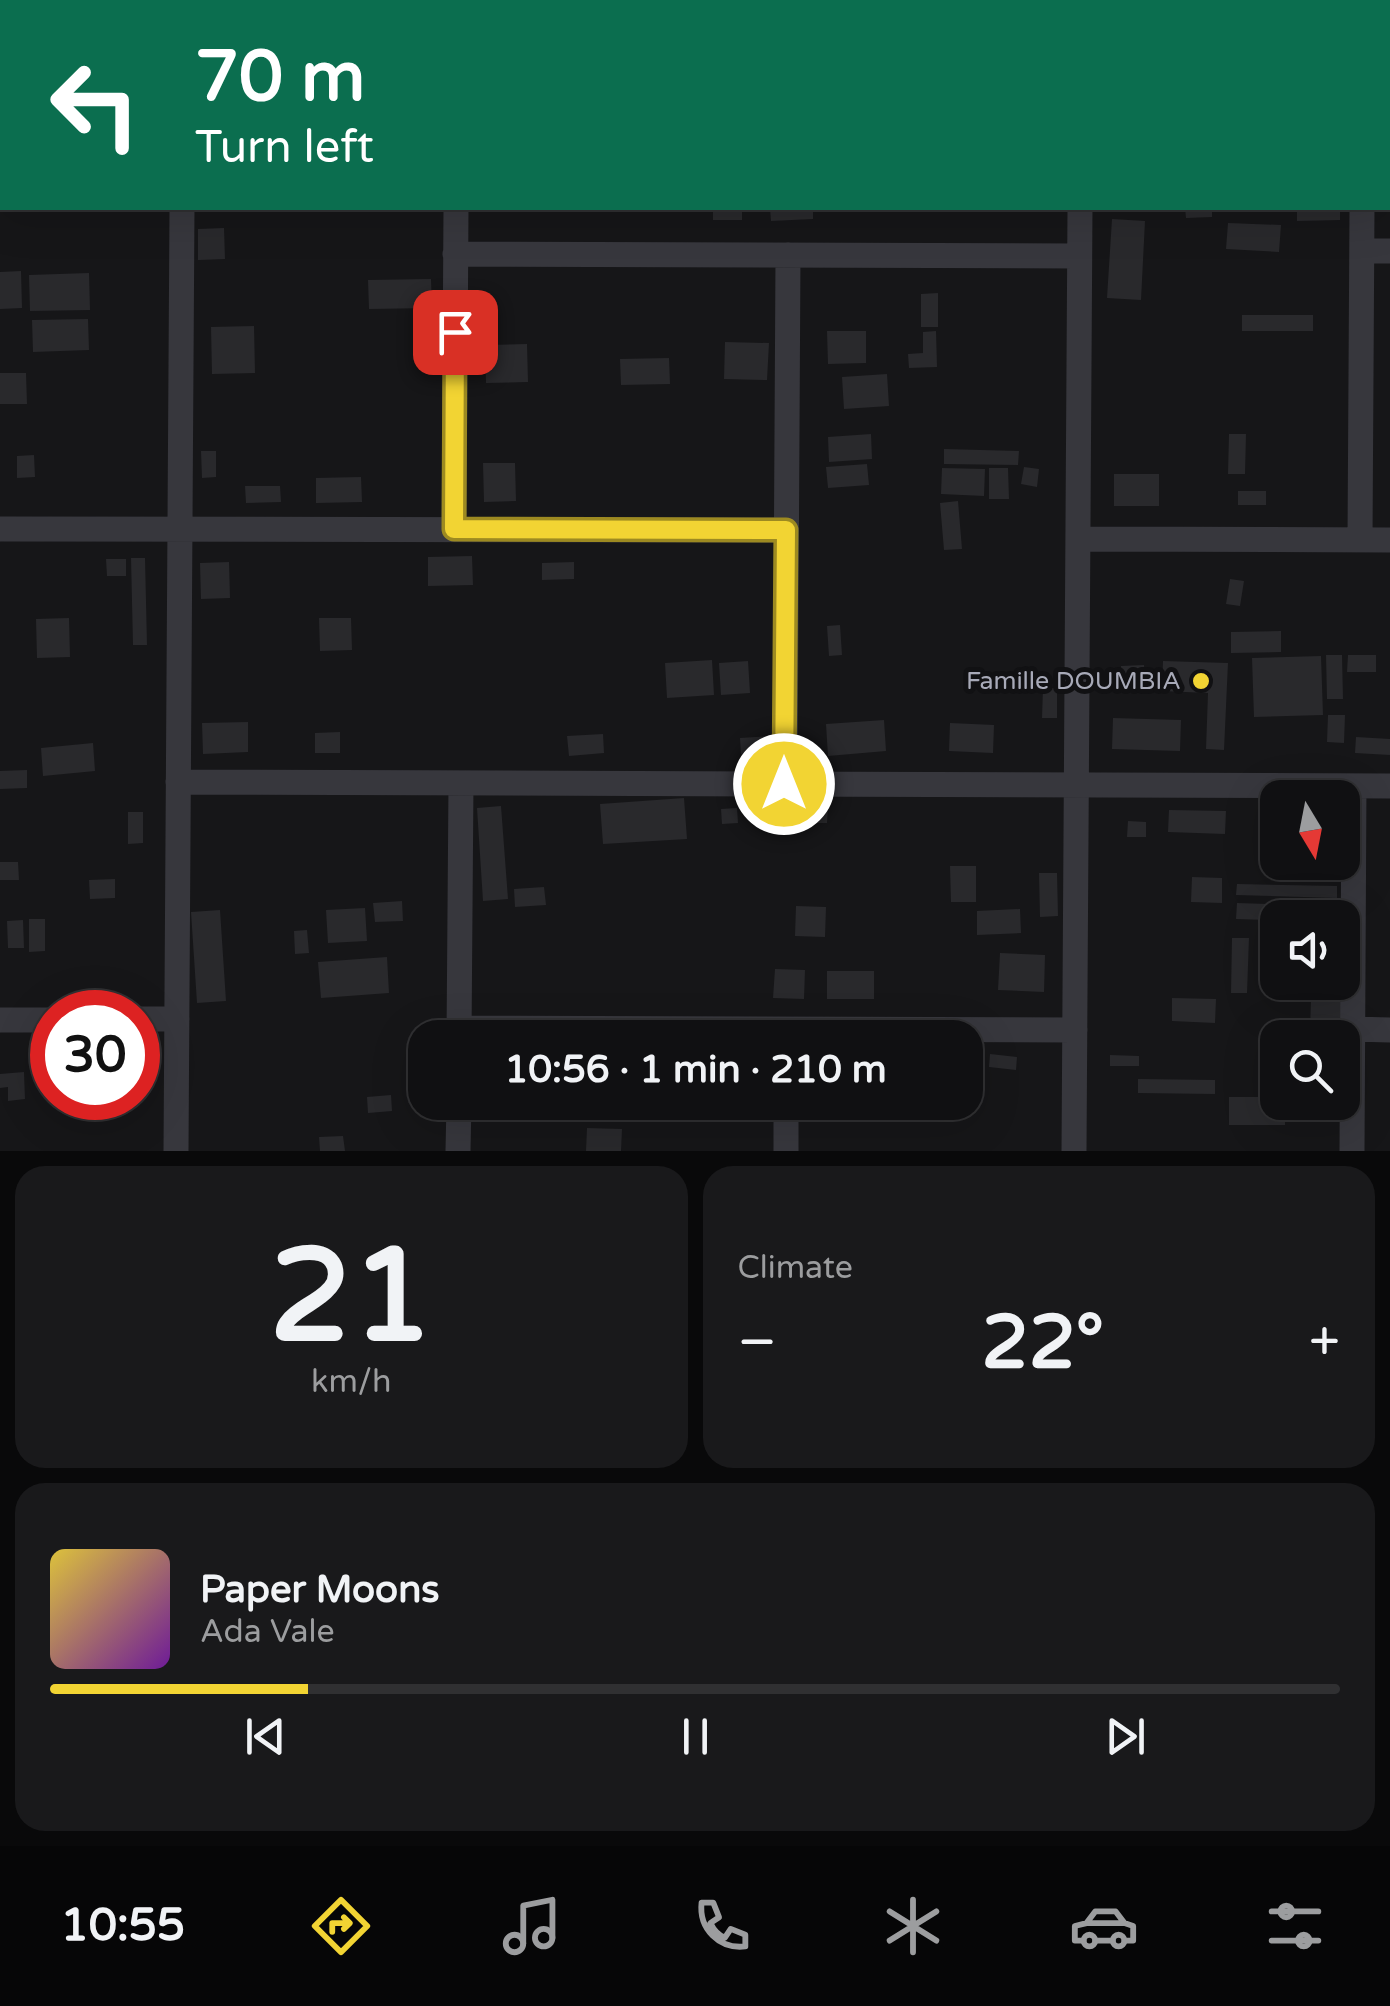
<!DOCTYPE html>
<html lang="en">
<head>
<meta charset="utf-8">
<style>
	:root { --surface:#101012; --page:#19191b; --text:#f1f3f6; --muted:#9c9d9f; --line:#303032; --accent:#f2d433 }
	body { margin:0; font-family:"Varela Round",sans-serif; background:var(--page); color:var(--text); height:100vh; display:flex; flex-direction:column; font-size:38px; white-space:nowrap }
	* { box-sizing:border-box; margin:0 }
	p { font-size:32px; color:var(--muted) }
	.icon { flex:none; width:55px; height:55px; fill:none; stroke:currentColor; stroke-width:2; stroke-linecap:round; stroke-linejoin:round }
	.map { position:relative; height:1151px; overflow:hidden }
	.details { display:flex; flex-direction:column; gap:15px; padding:15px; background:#09090a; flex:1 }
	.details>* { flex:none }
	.top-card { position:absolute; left:0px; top:0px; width:1390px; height:210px; box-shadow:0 10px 40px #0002,0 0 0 2px var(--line); background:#0b6e4f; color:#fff; overflow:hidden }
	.needle { width:65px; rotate:170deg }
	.fabs { position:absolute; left:1260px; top:780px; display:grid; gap:20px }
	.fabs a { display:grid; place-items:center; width:100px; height:100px; border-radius:20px; background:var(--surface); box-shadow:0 10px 40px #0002,0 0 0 2px var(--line); font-size:50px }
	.speed { position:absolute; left:30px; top:990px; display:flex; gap:20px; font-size:50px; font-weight:700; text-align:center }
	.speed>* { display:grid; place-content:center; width:130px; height:130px; border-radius:50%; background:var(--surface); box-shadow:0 10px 40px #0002,0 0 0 2px var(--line); line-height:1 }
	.speed .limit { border:15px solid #d22; background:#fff; color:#111 }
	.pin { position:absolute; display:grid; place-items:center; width:85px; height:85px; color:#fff; margin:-42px; border-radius:20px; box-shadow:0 5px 15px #0006 }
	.me { position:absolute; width:110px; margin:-55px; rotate:0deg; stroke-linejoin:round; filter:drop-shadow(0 0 8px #0008) }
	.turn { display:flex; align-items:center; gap:35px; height:210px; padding:0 30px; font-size:45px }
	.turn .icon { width:130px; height:130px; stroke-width:2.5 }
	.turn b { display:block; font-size:70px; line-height:85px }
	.big { font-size:75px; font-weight:700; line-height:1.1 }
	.details .card { flex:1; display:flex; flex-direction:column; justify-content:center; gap:15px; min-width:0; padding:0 35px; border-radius:30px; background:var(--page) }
	.details .dial { align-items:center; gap:0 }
	.dial b { font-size:130px; line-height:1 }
	.song { display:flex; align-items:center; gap:30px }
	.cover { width:120px; height:120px; border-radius:15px; background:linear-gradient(135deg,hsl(50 70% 55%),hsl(280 70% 35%)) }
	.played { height:10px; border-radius:5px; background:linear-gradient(90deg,var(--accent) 20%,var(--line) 20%) }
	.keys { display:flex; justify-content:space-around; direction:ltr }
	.heat { display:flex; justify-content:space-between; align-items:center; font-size:55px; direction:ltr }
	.details .tiles { flex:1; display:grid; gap:15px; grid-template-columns:1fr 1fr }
	.card:last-child { grid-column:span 2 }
	.trip { position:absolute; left:408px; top:1020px; width:575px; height:100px; border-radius:30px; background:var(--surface); box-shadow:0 10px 40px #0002,0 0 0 2px var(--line); font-weight:700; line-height:100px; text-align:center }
	.dock { display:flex; height:160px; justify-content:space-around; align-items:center; background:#060607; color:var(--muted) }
	.dock .icon { width:70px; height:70px }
	.dock .current { color:var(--accent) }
	.dock b { font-size:45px; color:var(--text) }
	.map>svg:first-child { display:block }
	.building { fill:#29292c }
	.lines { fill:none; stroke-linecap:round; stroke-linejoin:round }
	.street { stroke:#37373d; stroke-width:25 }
	.route-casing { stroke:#9d8a21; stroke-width:25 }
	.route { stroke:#f2d433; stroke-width:18 }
	.poi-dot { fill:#f2d433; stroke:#111113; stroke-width:4 }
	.labels { text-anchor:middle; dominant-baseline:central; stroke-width:10; stroke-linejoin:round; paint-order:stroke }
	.poi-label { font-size:25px; fill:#a8aab8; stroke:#111113; text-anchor:end }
</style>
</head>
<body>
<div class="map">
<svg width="1390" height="1151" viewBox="0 0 1390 1151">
	<rect width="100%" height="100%" fill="#161618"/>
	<path class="building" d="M713 208H742V220H713Z
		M770 208H813V219L771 221Z
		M1185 208H1212V217L1186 218Z
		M1297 208H1340V220L1297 221Z
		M1112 219 1145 221 1141 300 1107 298Z
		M1228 223 1281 225 1279 252 1226 249Z
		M224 228 225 259 198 260V229Z
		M21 271 22 308 0 309V272Z
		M89 273 90 310 30 311 29 275Z
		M431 279 432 308 369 309 368 280Z
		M938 293V327H921V294Z
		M1242 315H1313V331H1242Z
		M88 319 89 350 33 352 32 320Z
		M254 326 255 373 212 374 211 327Z
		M827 331H866V363L828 364Z
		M936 331 937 367 909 368 908 354 923 353V332Z
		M725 342 769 343 767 380 724 379Z
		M527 344 528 382 486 383 485 345Z
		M669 358 670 384 621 385 620 359Z
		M0 373H26L27 404H0Z
		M887 374 889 406 844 409 842 377Z
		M871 434 872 459 829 462 828 437Z
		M1229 434H1246L1245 474H1228Z
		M944 449 1019 451 1018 465 944 464Z
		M201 451H216V477L202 478Z
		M34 455 35 477 17 478V456Z
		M483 463H515L516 501 484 502Z
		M867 464 869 485 828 488 826 467Z
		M1024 467 1039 469 1037 487 1021 484Z
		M942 468 985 469 984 496 941 494Z
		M989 468H1008L1009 499H989Z
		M1114 474H1159V506H1114Z
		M361 477 362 502 316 503V478Z
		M245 486H280L281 502 246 503Z
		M1238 491H1266V505H1238Z
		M958 501 962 549 944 550 940 503Z
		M472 556 473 585 428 586V557Z
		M131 558H145L147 645H133Z
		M106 559H126V576H107Z
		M229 562 230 598 201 599 200 563Z
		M574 562V579L542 580V563Z
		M1230 579 1244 581 1240 606 1226 604Z
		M69 618 70 657 37 658 36 619Z
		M319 618H351L352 650 320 651Z
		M840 625 842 655 829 656 827 626Z
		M1281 631V652L1231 653V632Z
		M1326 655H1342L1343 699H1327Z
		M1348 655H1376V672H1347Z
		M1321 656 1323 715 1254 717 1252 658Z
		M712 660 714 695 667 698 665 663Z
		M748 661 750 693 721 695 719 663Z
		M1163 661 1228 663 1224 750 1206 749 1208 693 1162 691Z
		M1144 665 1145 679 1121 680V666Z
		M1043 688H1057V718H1042Z
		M1328 715H1345L1344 743 1327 742Z
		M1113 718 1181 720 1180 751 1112 749Z
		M884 720 886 751 828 756 826 724Z
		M248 722V752L203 754 202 723Z
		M950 723 994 725 993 753 949 751Z
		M340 732V753H315V733Z
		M603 734 604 753 569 756 567 736Z
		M770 736 771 752 741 754 740 738Z
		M1356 737 1390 739V755L1355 753Z
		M93 743 95 771 43 776 41 748Z
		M27 770V788L0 789V771Z
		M684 798 687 839 603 844 600 804Z
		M501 806 508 899 483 901 477 808Z
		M799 806 828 807 827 823H799Z
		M737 808 738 823 722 824 721 809Z
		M1169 810 1226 811 1225 834 1168 832Z
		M128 812H143V843L128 844Z
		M1128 821 1146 822V837H1127Z
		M0 862H18L19 880H0Z
		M950 866H976V902H951Z
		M1039 873H1057L1058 916 1040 917Z
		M1192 877 1222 878V903L1191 902Z
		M115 879V898L90 899 89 880Z
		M1237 884 1337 886V898L1236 895Z
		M544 887 546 905 515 907 514 889Z
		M402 901 403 921 375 922 373 903Z
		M1237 903 1268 904V920L1236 919Z
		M796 906 826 907 825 937 795 936Z
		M365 908 367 941 328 943 326 910Z
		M1020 909 1021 933 977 935V911Z
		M220 910 226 1001 197 1003 191 912Z
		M29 919H45V951L29 952Z
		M23 920 24 948H8L7 921Z
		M307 930 309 953 295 954 294 931Z
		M1232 938H1249L1247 993H1231Z
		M1000 953 1045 955 1044 992 998 990Z
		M387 957 389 993 321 998 318 962Z
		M775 969 805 970 804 999 773 998Z
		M827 971H874V999H827Z
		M1172 998 1216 999 1215 1023 1172 1021Z
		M1311 999 1342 1001 1341 1034 1310 1033Z
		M990 1054 1017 1057 1016 1070 989 1067Z
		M1110 1055 1139 1056V1066H1110Z
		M24 1072 25 1099 8 1101V1087L0 1088V1074Z
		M1138 1079 1215 1080V1094L1138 1093Z
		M391 1095 392 1111 368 1113 367 1097Z
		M1229 1097H1278V1102H1285V1125H1229Z
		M587 1128 622 1129 621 1151H586Z
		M343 1136 345 1151H320L319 1137Z"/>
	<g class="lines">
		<path class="street" d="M183 2V0
			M468 2V0
			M1081 2V0
			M0 9H2
			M1388 14H1390
			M1362 251H1390
			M455 254 1079 256
			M0 529 786 530
			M454 529 456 208
			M1078 539 1390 540
			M1360 540 1362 208
			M178 782 1390 786
			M785 784 788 255
			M138 1019H177
			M0 1020H52
			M459 1028 1075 1030
			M1353 1029 1390 1030
			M459 1038 461 783
			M176 1151 182 208
			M458 1151 459 1102
			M786 1151V1102
			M1074 1151 1080 208
			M1352 1151 1354 786"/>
	</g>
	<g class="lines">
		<g class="route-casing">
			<path id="route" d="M455 332 454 529 786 530 784 784"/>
		</g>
		<use href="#route" class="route"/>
	</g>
	<circle class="poi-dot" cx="1201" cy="681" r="10"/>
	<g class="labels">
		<g class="poi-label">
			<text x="1181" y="681">Famille DOUMBIA</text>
		</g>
	</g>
</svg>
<div class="fabs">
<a><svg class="needle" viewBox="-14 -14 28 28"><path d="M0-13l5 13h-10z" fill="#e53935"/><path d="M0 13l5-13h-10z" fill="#9c9d9f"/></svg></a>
<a><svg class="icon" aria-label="sound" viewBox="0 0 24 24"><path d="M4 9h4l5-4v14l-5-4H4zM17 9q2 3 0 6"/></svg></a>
<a><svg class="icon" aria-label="search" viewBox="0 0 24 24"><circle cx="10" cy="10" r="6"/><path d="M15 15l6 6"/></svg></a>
</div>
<div class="speed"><div class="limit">30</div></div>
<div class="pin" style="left:455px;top:332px;background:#d93025"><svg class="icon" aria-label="arrive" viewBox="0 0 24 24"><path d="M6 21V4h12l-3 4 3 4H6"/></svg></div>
<svg class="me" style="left:784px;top:784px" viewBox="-20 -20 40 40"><circle r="17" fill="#f2d433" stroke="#fff" stroke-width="3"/><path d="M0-11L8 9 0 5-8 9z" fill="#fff"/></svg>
<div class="trip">10:56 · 1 min · 210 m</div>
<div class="top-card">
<div class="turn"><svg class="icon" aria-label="left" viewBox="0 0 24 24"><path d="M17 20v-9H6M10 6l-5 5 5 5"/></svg><div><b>70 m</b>Turn left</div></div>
</div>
</div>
<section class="details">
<div class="tiles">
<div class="card dial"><b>21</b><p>km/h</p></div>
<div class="card"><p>Climate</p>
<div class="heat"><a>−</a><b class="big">22°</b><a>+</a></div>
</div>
<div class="card">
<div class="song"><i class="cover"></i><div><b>Paper Moons</b><p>Ada Vale</p></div></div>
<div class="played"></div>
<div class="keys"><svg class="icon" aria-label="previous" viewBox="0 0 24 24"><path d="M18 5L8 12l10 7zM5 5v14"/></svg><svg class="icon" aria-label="pause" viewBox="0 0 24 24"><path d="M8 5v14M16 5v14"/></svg><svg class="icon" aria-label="next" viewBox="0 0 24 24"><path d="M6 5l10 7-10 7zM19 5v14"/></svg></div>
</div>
</div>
</section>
<nav class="dock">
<b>10:55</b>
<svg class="icon current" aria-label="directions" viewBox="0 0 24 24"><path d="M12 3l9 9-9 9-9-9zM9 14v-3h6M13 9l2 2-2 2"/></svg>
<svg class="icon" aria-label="music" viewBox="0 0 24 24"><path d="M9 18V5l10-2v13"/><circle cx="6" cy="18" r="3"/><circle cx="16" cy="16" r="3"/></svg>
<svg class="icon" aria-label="phone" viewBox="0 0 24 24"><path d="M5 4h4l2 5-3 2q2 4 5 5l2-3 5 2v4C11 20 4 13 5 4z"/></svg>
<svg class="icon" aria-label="climate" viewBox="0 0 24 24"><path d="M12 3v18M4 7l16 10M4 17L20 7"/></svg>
<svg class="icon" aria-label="car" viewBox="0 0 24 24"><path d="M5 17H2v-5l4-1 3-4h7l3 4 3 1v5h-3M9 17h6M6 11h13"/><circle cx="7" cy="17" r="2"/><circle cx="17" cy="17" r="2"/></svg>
<svg class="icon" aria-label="filters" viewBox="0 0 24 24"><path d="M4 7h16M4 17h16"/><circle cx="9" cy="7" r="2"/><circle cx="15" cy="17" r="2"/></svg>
</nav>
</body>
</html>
